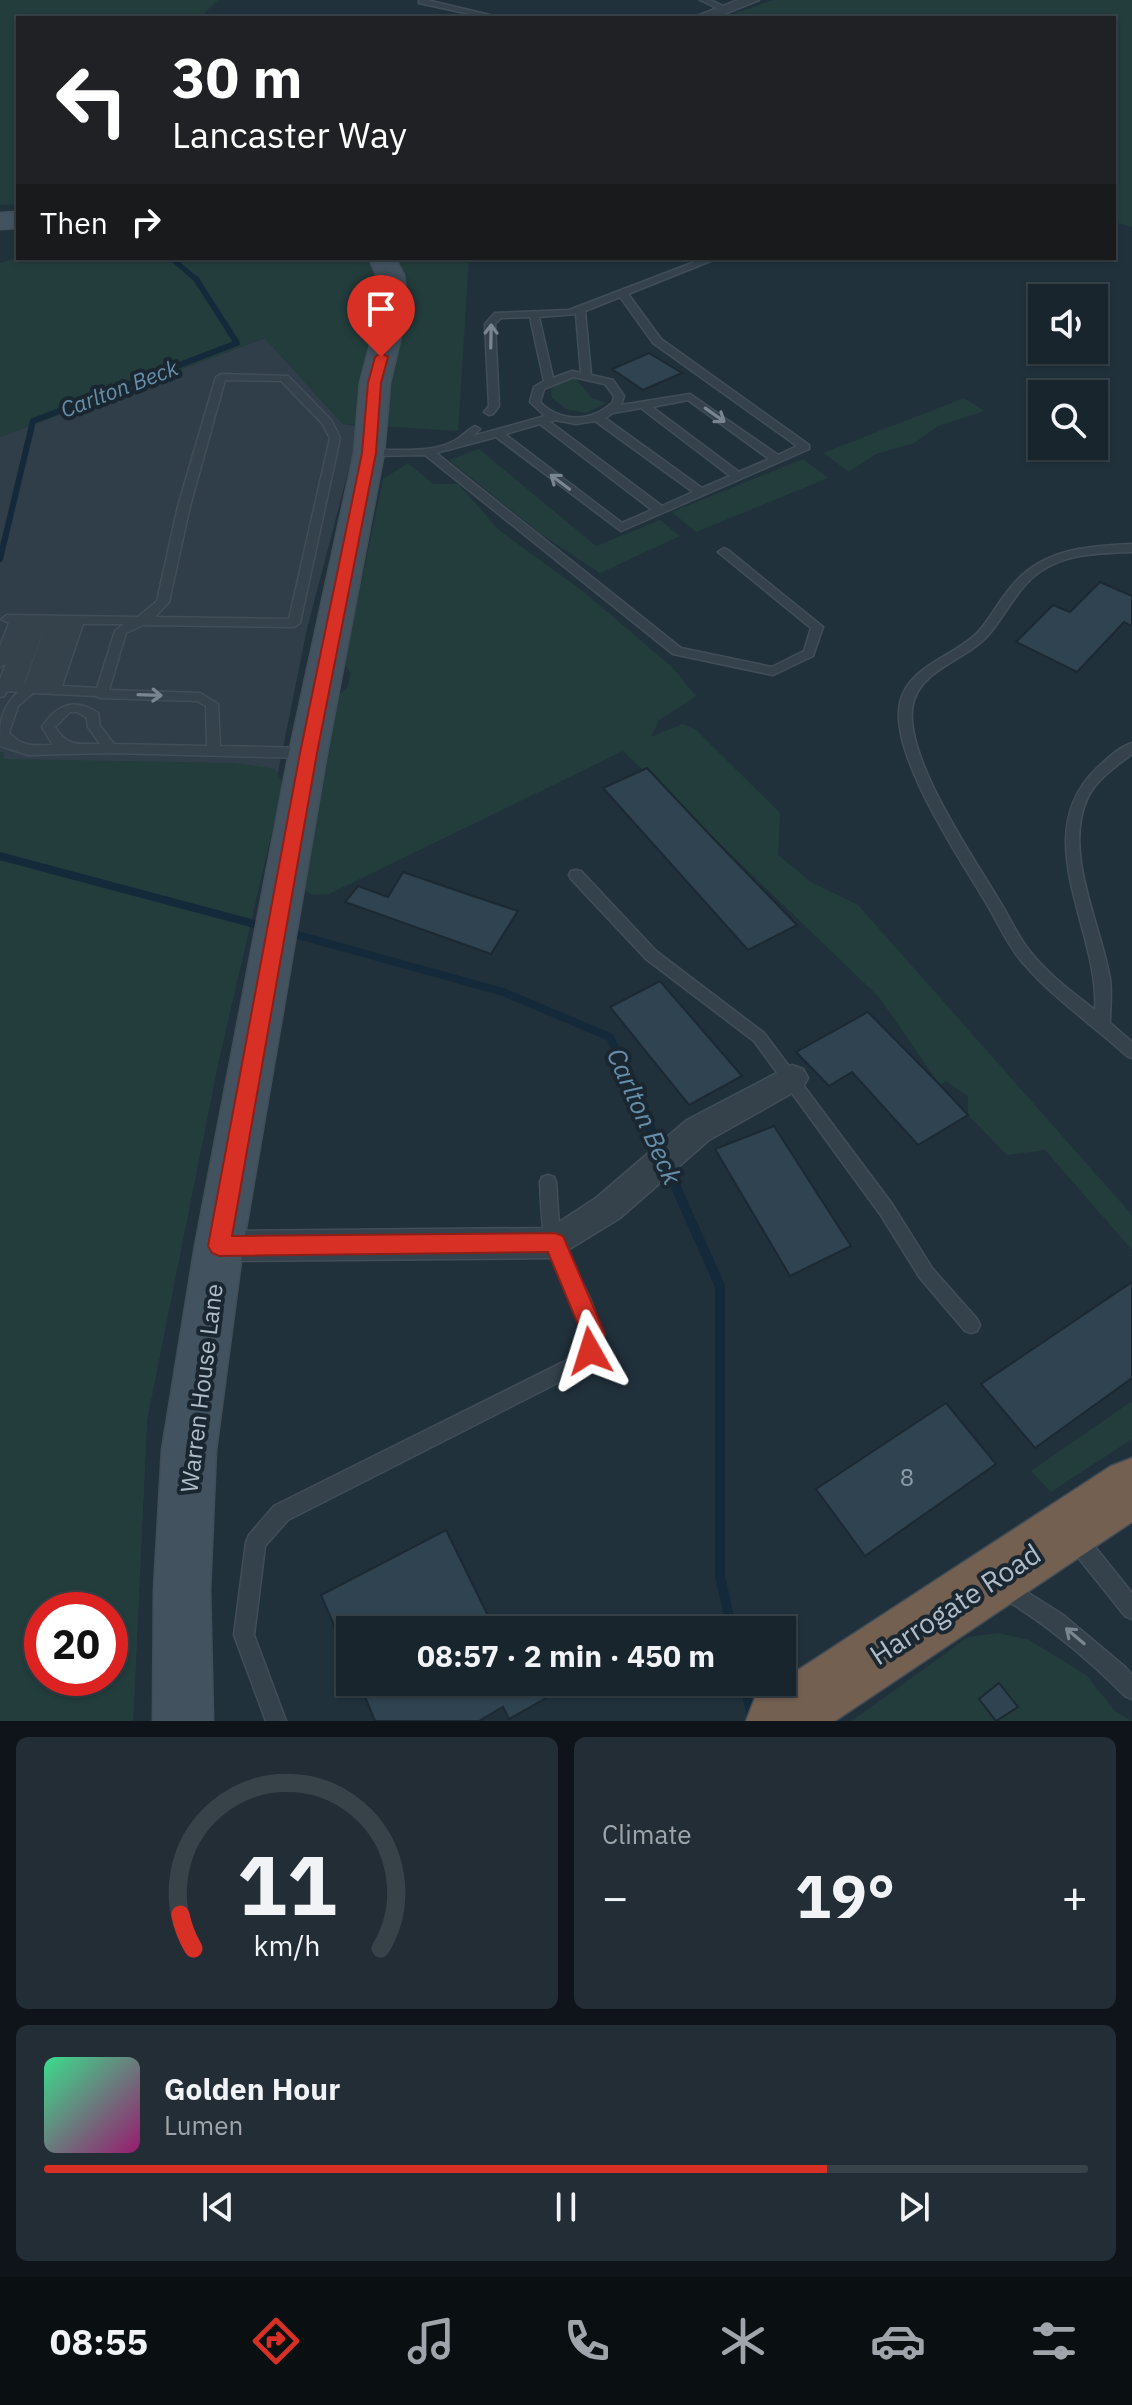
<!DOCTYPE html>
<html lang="en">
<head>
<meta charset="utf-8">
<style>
	:root { --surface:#19252d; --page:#222d35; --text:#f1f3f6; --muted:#9fa5aa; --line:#374249; --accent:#d93025 }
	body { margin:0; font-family:"IBM Plex Sans",sans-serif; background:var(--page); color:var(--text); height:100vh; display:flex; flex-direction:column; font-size:30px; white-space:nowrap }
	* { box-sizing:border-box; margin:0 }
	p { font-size:26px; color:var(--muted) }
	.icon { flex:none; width:44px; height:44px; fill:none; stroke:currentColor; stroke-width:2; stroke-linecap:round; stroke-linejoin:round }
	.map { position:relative; height:1721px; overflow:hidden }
	.drawer { display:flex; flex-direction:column; gap:16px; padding:16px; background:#0e1419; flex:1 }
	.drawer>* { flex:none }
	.guide { position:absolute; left:16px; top:16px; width:1100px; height:244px; border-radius:0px; box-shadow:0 2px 6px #0004,0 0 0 2px var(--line); background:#202124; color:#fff; overflow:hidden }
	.buttons { position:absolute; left:1028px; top:284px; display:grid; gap:16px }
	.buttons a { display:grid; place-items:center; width:80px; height:80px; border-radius:0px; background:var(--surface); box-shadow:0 2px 6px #0004,0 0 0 2px var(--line); font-size:40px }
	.speed { position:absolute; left:24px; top:1592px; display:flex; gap:16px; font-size:40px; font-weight:700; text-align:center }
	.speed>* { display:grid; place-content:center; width:104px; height:104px; border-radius:50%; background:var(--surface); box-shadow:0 2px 6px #0004,0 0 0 2px var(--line); line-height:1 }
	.speed .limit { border:12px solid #d22; background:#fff; color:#111 }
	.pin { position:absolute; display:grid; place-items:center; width:68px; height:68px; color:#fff; margin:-82px -34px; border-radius:50% 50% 50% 0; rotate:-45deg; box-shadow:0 0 8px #0007 }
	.pin .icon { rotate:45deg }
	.me { position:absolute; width:88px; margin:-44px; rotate:354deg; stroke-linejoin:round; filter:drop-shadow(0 0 6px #0008) }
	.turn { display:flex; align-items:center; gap:28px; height:168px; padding:0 24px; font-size:36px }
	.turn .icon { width:104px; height:104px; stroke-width:2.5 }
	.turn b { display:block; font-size:56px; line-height:68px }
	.then { display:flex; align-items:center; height:76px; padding:0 24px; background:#0003; gap:16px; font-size:30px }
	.big { font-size:60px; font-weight:700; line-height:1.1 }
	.drawer .card { flex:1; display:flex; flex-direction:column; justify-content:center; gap:12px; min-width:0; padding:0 28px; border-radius:12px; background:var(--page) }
	.drawer .dial { align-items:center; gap:0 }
	.dial svg { height:208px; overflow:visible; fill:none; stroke:var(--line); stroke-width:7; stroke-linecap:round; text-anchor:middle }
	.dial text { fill:var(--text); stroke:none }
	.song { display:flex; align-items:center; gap:24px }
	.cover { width:96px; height:96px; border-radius:12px; background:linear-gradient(135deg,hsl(150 70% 55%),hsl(320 70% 35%)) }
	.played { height:8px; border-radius:4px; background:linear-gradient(90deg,var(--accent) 75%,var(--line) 75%) }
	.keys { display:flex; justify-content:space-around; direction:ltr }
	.heat { display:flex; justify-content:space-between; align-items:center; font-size:44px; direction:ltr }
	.drawer .tiles { flex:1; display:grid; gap:16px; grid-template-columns:1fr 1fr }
	.card:last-child { grid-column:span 2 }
	.trip { position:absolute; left:336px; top:1616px; width:460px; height:80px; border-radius:0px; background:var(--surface); box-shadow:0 2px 6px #0004,0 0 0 2px var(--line); font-weight:700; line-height:80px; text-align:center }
	.tab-bar { display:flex; height:128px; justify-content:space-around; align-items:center; background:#0a0f12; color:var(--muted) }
	.tab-bar .icon { width:56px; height:56px }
	.tab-bar .active { color:var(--accent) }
	.tab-bar b { font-size:36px; color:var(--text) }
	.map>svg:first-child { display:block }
	.airport { fill:#2f3e49; fill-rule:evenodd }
	.green { fill:#233d3c; fill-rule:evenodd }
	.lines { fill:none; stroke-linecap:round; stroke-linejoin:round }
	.stream-far3 { stroke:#14293a; stroke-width:5 }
	.stream-far2 { stroke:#14293a; stroke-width:6 }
	.stream-far1 { stroke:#14293a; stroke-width:8 }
	.stream { stroke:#14293a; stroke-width:10 }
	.building { fill:#2f4350; stroke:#1c2933; stroke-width:2 }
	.lane-casing { stroke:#414e58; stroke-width:3 }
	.street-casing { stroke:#414e58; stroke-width:3 }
	.secondary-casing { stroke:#414e58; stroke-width:3 }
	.highway-casing { stroke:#404d57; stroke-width:3 }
	.lane { fill:#35424c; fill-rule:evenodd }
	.street { fill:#35424c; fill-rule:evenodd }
	.secondary { fill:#42525f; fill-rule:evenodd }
	.highway { fill:#736051; fill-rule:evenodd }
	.oneway { stroke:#798690 }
	.route { fill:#d93025; stroke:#8d1f18; stroke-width:2 }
	.labels { text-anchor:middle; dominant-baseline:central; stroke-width:8; stroke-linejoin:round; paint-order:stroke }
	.far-water-label { font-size:22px; font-style:italic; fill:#668ea9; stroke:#1a2731 }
	.street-label { font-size:24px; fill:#b0bdc8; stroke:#1a2731 }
	.near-number-label { font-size:24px; fill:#8e9da9 }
	.water-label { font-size:26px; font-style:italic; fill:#668ea9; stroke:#1a2731 }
	.near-street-label { font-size:28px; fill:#b0bdc8; stroke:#1a2731 }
</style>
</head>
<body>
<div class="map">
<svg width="1132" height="1721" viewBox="0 0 1132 1721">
	<rect width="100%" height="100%" fill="#21313c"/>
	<path class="airport" d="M265 338 343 424 360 426 307 629 275 787 216 1020 218 1064 147 1420 133 1721H0V437ZM42 1610H110V1678H42Z"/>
	<path class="green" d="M0 0H337H218L199 18H18V204L0 205Z
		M774 0H1132V227L1114 222V18H721Z
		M18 257 469 258 458 431 343 424 265 338 0 437V263Z
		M567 377H574L592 398 606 403 586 413 566 409 552 398 551 389Z
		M964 398 984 411 938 426 914 443 876 454 849 472 823 453Z
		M479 449 596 546 660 520 680 536 600 573 541 534 449 460Z
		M803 459 828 478 696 532 672 512Z
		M408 463 433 484H458L500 531 585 593 672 667 696 696 659 720 651 737 682 724 695 729 780 813 778 855 811 882 858 905 1132 1215V1250L1045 1150 1007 1155 968 1115V1096L946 1081 940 1085 879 997 623 751 329 894 313 895 302 889 332 701 347 688 351 673 344 664 383 479Z
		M0 752H4V759L235 763 275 769 283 784 218 1064 147 1419 133 1721H0ZM42 1610H110V1678H42Z
		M1132 1401V1439L1051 1492 1031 1471Z
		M998 1633 1029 1640 1086 1675 1115 1711 1132 1721H852L968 1637Z"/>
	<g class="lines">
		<path class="stream-far3" d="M171 258 198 281"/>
		<path class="stream-far2" d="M0 559 33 421 237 343 196 279"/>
		<path class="stream-far1" d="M0 856 266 927
			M287 932 503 992 610 1037 644 1114"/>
		<path class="stream" d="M643 1112 661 1153
			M666 1165 720 1286V1576L732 1630
			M744 1682 753 1721"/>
	</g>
	<path class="building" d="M649 353 682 373 643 390 612 369Z
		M1100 582 1132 596V626L1124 622 1077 672 1016 642 1053 605 1070 612Z
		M647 768 709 834 797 925 748 950 603 788Z
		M403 872 467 894 518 911 491 954 345 902 358 886 388 897Z
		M660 981 742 1076 689 1105 610 1007Z
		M868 1012 940 1085 968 1115 918 1145 852 1072 829 1086 796 1052Z
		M774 1126 851 1246 790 1276 715 1149Z
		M1132 1282V1378L1035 1448 981 1384Z
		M946 1403 996 1464 865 1556 816 1489Z
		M446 1530 495 1630H336L321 1595Z
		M359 1682H574L509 1719 503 1707 479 1721H375Z
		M999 1683 1018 1707 996 1721 979 1699Z"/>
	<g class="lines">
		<g class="lane-casing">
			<path id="lane" d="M419 0H427L502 18H488L419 3Z
				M700 0H710L730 9 723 11Z
				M705 258H718L628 294 661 339 809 445V449L621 531 496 437 436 453 681 648 772 667 804 651 811 628 718 552 724 548 728 550 823 627 813 656 773 675 673 654 425 455 369 456 364 453 369 450C395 449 430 454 454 441 462 437 467 430 475 426L480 429 473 436 545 416 530 402 534 387 544 381 530 317 501 318 495 324 499 406 493 414 489 415 484 412 489 406 485 324 495 313 569 310ZM620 297 653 343 797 446 778 455 690 394 621 405 624 396 613 380 591 375 585 311ZM576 314 581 373 572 371 553 378 539 317ZM573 377 605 384 614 396 613 402C592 422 561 423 540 402L544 389ZM688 400 769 459 739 472 652 407ZM641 408 730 476 702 488 605 418 613 413ZM555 420 576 424 595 421 693 492 662 506 550 422ZM540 424 652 510 622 523 505 434Z
				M221 374 288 376 331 420 340 438 300 623 294 627 143 625 126 633 109 690 200 693 218 704 220 746 308 748 315 753 308 758 110 753 28 755 0 746C0 723 0 709 18 692L7 691 4 696 0 697V679L6 664 0 667V646L9 623 1 619 7 615 138 617 157 601 178 506 216 377ZM225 380 281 381 322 423 330 438 289 619 155 617 169 602 190 506ZM46 623 25 684H24ZM83 624H124L115 631 97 688 62 686ZM33 693 96 696 101 698 197 701 206 706 207 746 114 744 100 726 98 713C74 697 56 705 42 727L53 745C33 745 24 748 9 733L18 706ZM70 712H77L87 718 88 727 100 744C77 744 68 747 55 727Z
				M1132 544V552C1093 553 1053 554 1026 584 1012 599 1003 618 990 633 969 659 925 667 914 700 898 748 972 855 997 897 1008 914 1016 933 1028 949 1046 973 1072 992 1095 1010 1100 930 1026 836 1097 768 1107 759 1119 747 1132 743V754C1116 766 1097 779 1088 797 1062 851 1101 924 1110 979 1112 993 1110 1008 1110 1023L1132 1042V1058L1127 1056C1093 1025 1054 999 1023 963 1007 945 998 922 985 901 959 857 889 754 900 703 908 665 955 657 979 631 991 617 999 601 1011 587 1041 549 1087 546 1132 544Z
				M576 870 581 871 656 951 764 1033 892 1204 932 1268 977 1319 980 1325 977 1331 971 1333 965 1331 920 1278 880 1214 754 1041 646 959 571 879 569 875 571 871Z
				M548 1175 554 1177 556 1182C558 1203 557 1225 564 1245 582 1292 614 1315 587 1368L288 1520 265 1546 254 1635 286 1721H266L234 1635 246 1542 249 1535 274 1506 575 1356C596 1315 556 1277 545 1238 541 1220 541 1201 540 1182L542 1177Z
				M1076 1529 1083 1532 1132 1593V1619L1125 1616 1069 1546 1066 1539 1069 1532Z
				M1005 1578 1063 1615 1125 1667 1132 1675V1699L1125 1696C1086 1657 1045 1623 998 1595L995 1588 998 1581Z"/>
		</g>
		<g class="street-casing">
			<path id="street" d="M738 0H759L714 18H692Z
				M792 1065 803 1069 808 1078 803 1087 709 1140 620 1218 555 1258 219 1261 207 1257 202 1246 207 1235 219 1231 550 1228 596 1198 687 1120Z"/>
		</g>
		<g class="secondary-casing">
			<path id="secondary" d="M18 212V228L0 229V213Z
				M369 258H395L404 275 408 307 390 383 384 453 327 753 243 1246 216 1450 210 1590 213 1721H153L154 1590 162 1450 195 1246 289 753 354 453 360 383 380 307 376 275Z"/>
		</g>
		<g class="highway-casing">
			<path id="highway" d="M1132 1458V1522L835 1721H746L755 1698 1111 1466Z"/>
		</g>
		<use href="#lane" class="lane"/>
		<use href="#street" class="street"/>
		<use href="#secondary" class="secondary"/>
		<use href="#highway" class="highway"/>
	</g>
	<defs><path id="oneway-shaft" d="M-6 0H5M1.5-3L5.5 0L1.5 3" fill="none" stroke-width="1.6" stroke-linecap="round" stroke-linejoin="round" transform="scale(2)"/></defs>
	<g class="oneway">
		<use href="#oneway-shaft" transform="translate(491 336) rotate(-89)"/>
		<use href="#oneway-shaft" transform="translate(715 415) rotate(35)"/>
		<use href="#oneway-shaft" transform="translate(560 482) rotate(-143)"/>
		<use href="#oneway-shaft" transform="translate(150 695) rotate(2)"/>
		<use href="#oneway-shaft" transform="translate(1075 1636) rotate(-140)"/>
	</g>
	<path class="route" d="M381 353 388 357 381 383 376 453 317 753 232 1236 555 1233 563 1236 605 1334 598 1358 590 1361 582 1358 578 1351 582 1334 548 1252 219 1256 212 1253 208 1246 300 753 362 453 368 383 375 357Z"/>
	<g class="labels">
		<g class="far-water-label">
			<text transform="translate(119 388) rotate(-21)">Carlton Beck</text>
		</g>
		<g class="street-label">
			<text transform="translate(201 1388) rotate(-83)">Warren House Lane</text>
		</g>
		<g class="near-number-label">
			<text x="907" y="1477">8</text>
		</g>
		<g class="water-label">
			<text transform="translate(645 1116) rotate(66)">Carlton Beck</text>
		</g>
		<g class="near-street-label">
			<text transform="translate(955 1604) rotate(-33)">Harrogate Road</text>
		</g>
	</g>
</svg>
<div class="buttons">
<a><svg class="icon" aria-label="sound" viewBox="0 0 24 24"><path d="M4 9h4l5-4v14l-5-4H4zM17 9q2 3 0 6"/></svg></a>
<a><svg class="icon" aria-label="search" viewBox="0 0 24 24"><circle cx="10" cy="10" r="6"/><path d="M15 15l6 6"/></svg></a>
</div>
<div class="speed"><div class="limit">20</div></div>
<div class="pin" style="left:381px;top:357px;background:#d93025"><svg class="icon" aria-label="arrive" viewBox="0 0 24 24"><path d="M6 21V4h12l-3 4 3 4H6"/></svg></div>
<svg class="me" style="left:590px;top:1351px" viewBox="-20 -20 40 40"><path d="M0-17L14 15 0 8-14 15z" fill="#d93025" stroke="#fff" stroke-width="4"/></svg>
<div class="trip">08:57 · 2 min · 450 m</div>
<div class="guide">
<div class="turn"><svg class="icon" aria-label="left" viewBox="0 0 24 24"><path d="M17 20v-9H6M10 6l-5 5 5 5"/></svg><div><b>30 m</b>Lancaster Way</div></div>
<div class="then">Then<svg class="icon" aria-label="right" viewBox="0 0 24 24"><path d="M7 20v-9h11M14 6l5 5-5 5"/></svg></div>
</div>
</div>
<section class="drawer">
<div class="tiles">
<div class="card dial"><svg viewBox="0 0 100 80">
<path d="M14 69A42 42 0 1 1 86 69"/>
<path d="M14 69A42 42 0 0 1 9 56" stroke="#d93025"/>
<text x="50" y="56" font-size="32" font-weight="700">11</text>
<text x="50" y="72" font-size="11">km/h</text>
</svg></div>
<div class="card"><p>Climate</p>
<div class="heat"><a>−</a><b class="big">19°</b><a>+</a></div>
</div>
<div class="card">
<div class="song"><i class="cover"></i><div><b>Golden Hour</b><p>Lumen</p></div></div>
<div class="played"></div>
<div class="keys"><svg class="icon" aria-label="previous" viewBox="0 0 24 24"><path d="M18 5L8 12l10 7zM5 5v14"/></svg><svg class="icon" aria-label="pause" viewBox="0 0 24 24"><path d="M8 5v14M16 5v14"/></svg><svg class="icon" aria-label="next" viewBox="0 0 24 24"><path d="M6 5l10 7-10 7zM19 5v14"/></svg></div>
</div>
</div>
</section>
<nav class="tab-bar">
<b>08:55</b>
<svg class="icon active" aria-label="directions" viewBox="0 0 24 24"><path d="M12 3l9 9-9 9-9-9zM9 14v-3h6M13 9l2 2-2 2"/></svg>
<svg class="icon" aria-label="music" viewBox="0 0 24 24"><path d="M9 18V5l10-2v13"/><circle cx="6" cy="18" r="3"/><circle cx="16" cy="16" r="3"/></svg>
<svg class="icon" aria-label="phone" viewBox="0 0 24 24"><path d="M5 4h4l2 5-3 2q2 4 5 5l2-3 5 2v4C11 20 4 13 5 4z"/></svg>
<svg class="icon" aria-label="climate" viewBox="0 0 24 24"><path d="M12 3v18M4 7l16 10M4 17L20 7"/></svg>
<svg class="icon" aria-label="car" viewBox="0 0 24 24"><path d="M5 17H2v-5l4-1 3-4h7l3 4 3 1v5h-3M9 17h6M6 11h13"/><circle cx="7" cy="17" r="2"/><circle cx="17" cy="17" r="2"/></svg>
<svg class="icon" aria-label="filters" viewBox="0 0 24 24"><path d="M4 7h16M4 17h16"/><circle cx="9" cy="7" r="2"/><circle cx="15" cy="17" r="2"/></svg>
</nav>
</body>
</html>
